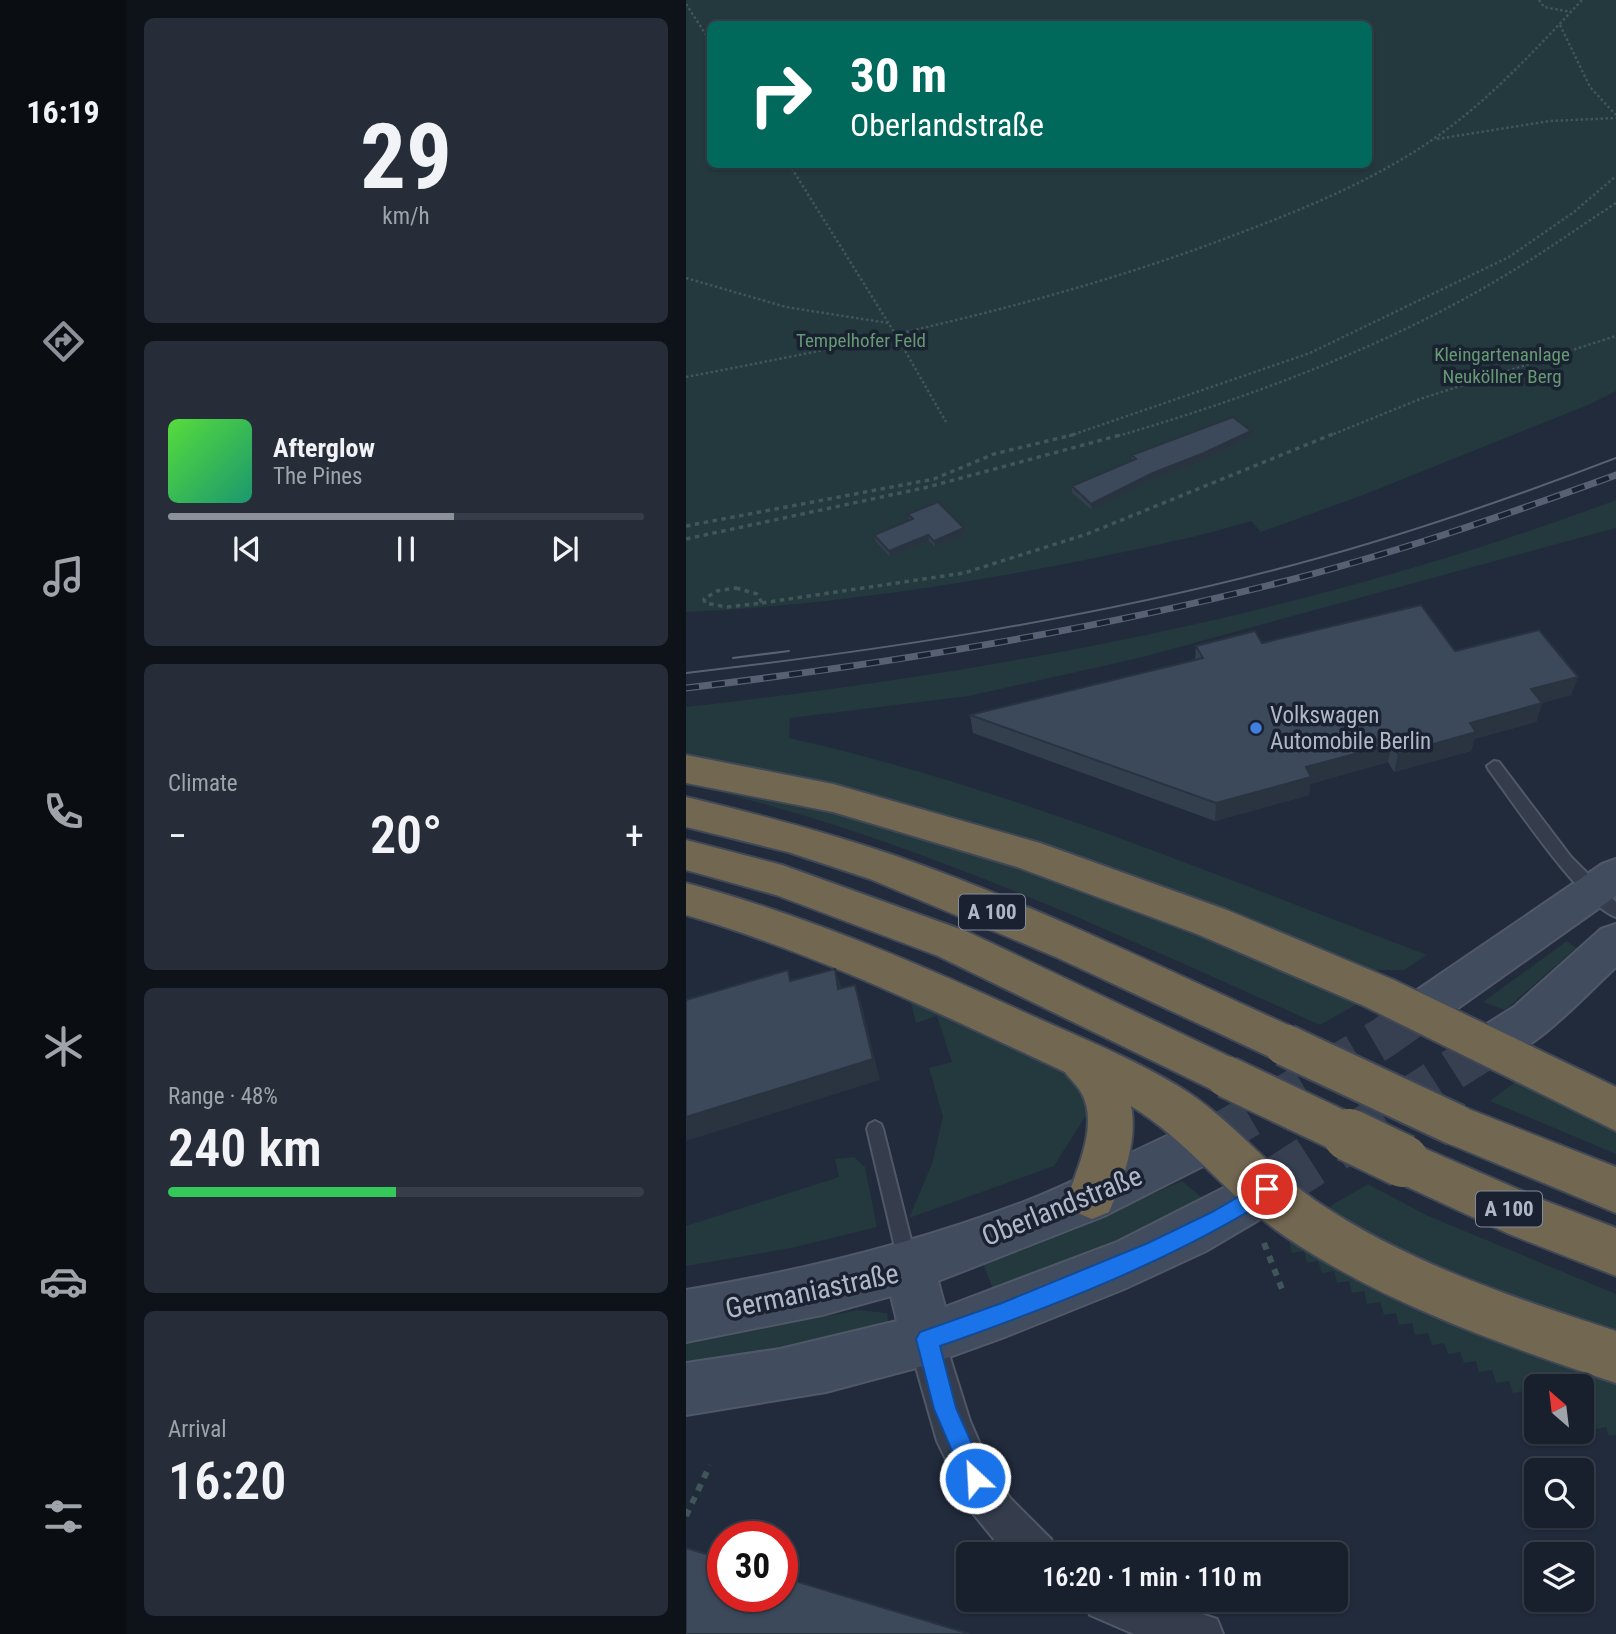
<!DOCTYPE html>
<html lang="en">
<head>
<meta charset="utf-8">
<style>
	:root { --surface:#19202d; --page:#262d39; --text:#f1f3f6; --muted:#9fa3aa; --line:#373e49; --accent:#8c9099 }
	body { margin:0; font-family:"Roboto Condensed",sans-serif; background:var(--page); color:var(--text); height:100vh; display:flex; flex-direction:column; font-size:26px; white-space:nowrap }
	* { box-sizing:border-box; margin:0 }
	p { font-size:23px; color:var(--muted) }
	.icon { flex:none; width:38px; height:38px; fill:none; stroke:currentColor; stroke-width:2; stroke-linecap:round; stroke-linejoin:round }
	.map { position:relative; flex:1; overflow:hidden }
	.drawer { display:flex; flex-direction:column; gap:18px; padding:18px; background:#0e1219; width:560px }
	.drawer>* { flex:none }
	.hud { position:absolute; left:21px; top:21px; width:665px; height:147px; border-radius:10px; box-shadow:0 2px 5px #0004,0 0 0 2px var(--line); background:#00695c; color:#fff; overflow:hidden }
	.needle { width:46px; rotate:332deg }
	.tools { position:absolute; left:838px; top:1374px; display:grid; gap:14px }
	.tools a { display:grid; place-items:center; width:70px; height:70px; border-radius:10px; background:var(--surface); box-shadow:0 2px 5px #0004,0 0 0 2px var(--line); font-size:35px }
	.speed { position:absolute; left:21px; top:1521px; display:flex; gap:14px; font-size:35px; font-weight:700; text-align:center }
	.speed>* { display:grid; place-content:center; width:91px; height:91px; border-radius:50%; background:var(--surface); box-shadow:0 2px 5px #0004,0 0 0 2px var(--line); line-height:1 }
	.speed .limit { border:10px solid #d22; background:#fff; color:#111 }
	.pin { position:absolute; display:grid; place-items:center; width:60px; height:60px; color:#fff; margin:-30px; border:4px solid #fff; border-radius:50%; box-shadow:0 2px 7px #0007 }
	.me { position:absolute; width:77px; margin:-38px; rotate:335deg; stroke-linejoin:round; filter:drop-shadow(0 0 5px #0008) }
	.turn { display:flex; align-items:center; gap:24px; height:147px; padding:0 28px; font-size:32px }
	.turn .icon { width:91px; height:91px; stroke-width:2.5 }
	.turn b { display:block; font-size:49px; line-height:60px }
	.big { font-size:52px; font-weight:600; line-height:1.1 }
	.drawer .card { flex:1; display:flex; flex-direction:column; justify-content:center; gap:10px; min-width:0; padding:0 24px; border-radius:10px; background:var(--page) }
	.drawer .dial { align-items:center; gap:0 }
	.dial b { font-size:91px; line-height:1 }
	.song { display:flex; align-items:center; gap:21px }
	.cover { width:84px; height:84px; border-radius:10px; background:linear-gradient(135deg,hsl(110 70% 55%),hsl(160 70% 35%)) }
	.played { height:7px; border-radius:4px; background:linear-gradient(90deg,var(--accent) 60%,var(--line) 60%) }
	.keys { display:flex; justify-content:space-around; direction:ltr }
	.heat { display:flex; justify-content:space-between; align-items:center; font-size:38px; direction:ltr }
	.charge { height:10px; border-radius:5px; background:linear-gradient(90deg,#34c759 48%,var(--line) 0) }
	.trip { position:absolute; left:270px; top:1542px; width:392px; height:70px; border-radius:10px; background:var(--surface); box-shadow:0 2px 5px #0004,0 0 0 2px var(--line); font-weight:600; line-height:70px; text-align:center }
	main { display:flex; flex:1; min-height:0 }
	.menu { display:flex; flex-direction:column; width:126px; justify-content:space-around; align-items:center; background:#0a0d12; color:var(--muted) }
	.menu .icon { width:49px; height:49px }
	.menu .current { color:var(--accent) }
	.menu b { font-size:32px; color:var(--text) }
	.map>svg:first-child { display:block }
	.green { fill:#23393d; fill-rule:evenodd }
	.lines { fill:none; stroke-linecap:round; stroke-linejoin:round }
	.secondary-tunnel-far1 { stroke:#364051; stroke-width:41; stroke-dasharray:41 21; stroke-linecap:butt }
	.secondary-tunnel { stroke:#364051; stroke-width:52; stroke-dasharray:52 26; stroke-linecap:butt }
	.lane-casing { stroke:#505867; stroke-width:4 }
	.street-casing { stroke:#505867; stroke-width:4 }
	.secondary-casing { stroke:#505867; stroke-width:4 }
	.highway-casing { stroke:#404857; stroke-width:4 }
	.path-far2 { stroke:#40565a; stroke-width:2.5; stroke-dasharray:2.5 2.5; stroke-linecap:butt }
	.path-far1 { stroke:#40565a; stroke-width:3.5; stroke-dasharray:4.5 4.5; stroke-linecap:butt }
	.path { stroke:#40565a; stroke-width:6; stroke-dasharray:7 7; stroke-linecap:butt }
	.lane { fill:#353d4c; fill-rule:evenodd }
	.street { fill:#353d4c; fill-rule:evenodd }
	.secondary { fill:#424c5f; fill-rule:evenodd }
	.highway { fill:#726751; fill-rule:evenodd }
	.tram { stroke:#566173; stroke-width:2 }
	.rail-casing { stroke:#566173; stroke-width:7 }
	.rail { stroke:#1a2231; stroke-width:4.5; stroke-dasharray:13; stroke-linecap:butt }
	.highway-bridge-far1-casing { stroke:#404857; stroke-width:45; stroke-linecap:butt }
	.highway-bridge-casing { stroke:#404857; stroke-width:56; stroke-linecap:butt }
	.highway-bridge-far1 { stroke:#726751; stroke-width:41 }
	.highway-bridge { stroke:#726751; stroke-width:52 }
	.wall { fill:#343f4e }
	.shaded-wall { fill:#2a3340 }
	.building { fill:#3c495b; stroke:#2a3340; stroke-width:2 }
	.route { fill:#1a73e8; stroke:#114b97; stroke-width:2 }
	.shop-dot { fill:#3f7fe0; stroke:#1a2231; stroke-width:2.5 }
	.labels { text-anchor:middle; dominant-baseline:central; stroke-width:7; stroke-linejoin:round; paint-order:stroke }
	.far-park-label { font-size:19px; fill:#659a73; stroke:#1a2231 }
	.shield { fill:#1a2231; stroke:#838b9b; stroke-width:2 }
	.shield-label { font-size:21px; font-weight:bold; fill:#b0b8c8 }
	.poi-label { font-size:23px; fill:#b0b8c8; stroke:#1a2231; text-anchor:start }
	.near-street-label { font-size:28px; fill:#b0b8c8; stroke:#1a2231 }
</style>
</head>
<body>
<main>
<nav class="menu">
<b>16:19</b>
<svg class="icon current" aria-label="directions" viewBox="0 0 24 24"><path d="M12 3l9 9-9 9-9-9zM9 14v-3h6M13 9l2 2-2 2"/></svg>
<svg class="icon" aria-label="music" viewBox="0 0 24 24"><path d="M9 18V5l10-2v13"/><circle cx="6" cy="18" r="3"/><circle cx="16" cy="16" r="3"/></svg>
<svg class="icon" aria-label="phone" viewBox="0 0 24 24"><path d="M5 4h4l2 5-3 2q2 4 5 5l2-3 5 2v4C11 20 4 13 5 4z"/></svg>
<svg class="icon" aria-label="climate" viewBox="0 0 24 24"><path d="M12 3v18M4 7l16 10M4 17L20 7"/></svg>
<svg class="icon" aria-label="car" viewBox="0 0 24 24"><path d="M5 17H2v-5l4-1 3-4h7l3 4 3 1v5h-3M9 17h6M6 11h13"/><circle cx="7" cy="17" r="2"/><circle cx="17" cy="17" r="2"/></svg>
<svg class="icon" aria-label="filters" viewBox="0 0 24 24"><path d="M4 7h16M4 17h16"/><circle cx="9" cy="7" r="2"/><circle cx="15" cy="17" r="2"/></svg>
</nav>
<section class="drawer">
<div class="card dial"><b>29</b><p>km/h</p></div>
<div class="card">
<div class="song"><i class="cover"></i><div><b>Afterglow</b><p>The Pines</p></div></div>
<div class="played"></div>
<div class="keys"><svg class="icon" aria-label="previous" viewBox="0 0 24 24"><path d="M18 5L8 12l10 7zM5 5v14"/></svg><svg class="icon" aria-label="pause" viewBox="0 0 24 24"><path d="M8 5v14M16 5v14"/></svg><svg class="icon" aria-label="next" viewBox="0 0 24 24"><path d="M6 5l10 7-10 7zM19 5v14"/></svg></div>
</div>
<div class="card"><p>Climate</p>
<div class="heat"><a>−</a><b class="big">20°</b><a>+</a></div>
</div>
<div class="card"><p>Range · 48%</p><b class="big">240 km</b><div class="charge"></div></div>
<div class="card"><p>Arrival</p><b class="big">16:20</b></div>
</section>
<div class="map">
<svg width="930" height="1634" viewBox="0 0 930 1634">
	<rect width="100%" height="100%" fill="#212b3c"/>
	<path class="green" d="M0 0H930V391L902 405 677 495 575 532 565 521C503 540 441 551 379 564 253 588 128 606 0 612ZM24 24H682V164H24Z
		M930 500V528L457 657 283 696 104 718 103 738C322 787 531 876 741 955L718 970H676L0 763V707C316 672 632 612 930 500Z
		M32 792 185 821 385 880 675 1002 634 1025C437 937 242 844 32 792Z
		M881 941 890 948 819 1010 797 1002Z
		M223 995C264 1013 370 1055 394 1089 398 1095 401 1103 404 1109L368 1166 223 1218 246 1164 257 1117 243 1068 266 1062 251 1016 230 1023Z
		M836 1077 930 1126V1154L804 1101Z
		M168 1157 179 1167 191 1227 105 1248 0 1266V1226L153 1177 149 1159Z
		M496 1181 520 1201 414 1249 308 1291 297 1264 301 1262 422 1214Z
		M682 1184 740 1215 930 1294V1340L807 1299 634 1212Z
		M602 1236 930 1378V1435L923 1436 920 1427 907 1430 904 1421 896 1423V1386H850V1397L842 1399 839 1391 827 1393 823 1381 810 1383 806 1370 793 1372 790 1361 778 1363 774 1352 762 1354 758 1343 746 1345 742 1333 729 1335 726 1323 713 1325 710 1313 698 1315 694 1302 681 1304 678 1291 666 1293 663 1281 651 1283 648 1271 636 1273 632 1261 621 1263 618 1251 606 1253Z
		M172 1310 201 1313 202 1323 111 1345 0 1363V1344Z"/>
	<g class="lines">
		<path class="secondary-tunnel-far1" d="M528 1137 697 1038 733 1012
			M662 1137 804 1046"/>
		<path class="secondary-tunnel" d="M525 1139 531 1135
			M581 1189 665 1135"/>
		<g class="lane-casing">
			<path id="lane" d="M808 761 813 762 885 857 930 902V917C895 905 827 802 803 770L801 766Z
				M189 1121 195 1124 197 1129 230 1260 227 1266 221 1269 215 1266 212 1260 181 1129 183 1124Z"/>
		</g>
		<g class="street-casing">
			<path id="street" d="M241 1320 254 1326 284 1421 303 1465 324 1498 365 1539 371 1554H320L285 1511 251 1441 222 1339 228 1326Z
				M398 1600H472L531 1619 537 1634H448L404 1615Z"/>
		</g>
		<g class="secondary-casing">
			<path id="secondary" d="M930 859V896L748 1025 733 1031 718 1025 711 1012 718 999 916 864Z
				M930 924V967C892 1002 854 1047 804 1065L788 1060 782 1046 788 1032 828 1007 915 929Z
				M525 1117 541 1124 548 1139 541 1154 418 1216 252 1281 259 1307 431 1242 581 1166 598 1173 605 1189 598 1205 520 1251 438 1289 321 1336 241 1365 140 1392 0 1415V1363L94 1349 211 1321 205 1296 136 1315 0 1342V1290C115 1271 226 1244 335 1203 400 1179 460 1142 525 1117Z"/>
		</g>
		<g class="highway-casing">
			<path id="highway" d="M0 755 147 784 354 843 541 910 708 980 930 1087V1131L678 1006 511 934 331 867 147 812 0 783Z
				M0 797C71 814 141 832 210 856 348 904 481 970 615 1031L621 1045 615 1059 599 1064 372 958 184 879 102 852 0 827Z
				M0 840 96 865 282 932 557 1063 564 1077 557 1091 541 1097 252 956 90 895 0 870Z
				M0 883C118 915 229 962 340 1013 391 1036 444 1057 492 1086 544 1117 581 1167 630 1201 719 1262 828 1298 930 1331V1383C817 1345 699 1304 600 1237 543 1199 504 1142 445 1106 452 1141 437 1180 423 1212L406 1219 389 1212 382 1196C392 1167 412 1124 396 1094 392 1086 384 1079 379 1072 255 1014 132 954 0 915Z
				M770 1104 930 1167V1213L754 1140 747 1125 754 1110Z
				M717 1139 852 1198 930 1228V1276L823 1234 700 1177 693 1161 700 1145Z"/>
		</g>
		<path class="path-far2" d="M853 0 858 7 885 12
			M0 4 24 41
			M874 25 904 87 930 115
			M751 139 864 121 930 118
			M103 164 210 335 260 422
			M0 278 100 307 202 323
			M0 377C185 342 370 303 546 236 615 210 685 182 746 140 803 101 849 50 896 0
			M383 436 624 353 823 257 888 212 930 176
			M432 436C568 396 706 345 828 270 863 249 896 225 930 203
			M643 436 734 399 930 336"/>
		<path class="path-far1" d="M0 526 248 479 308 454 390 434
			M0 539 242 487 438 434
			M50 588 71 594 76 603 41 607 19 603 18 599 31 591Z
			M76 603 278 573 401 534 647 434"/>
		<path class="path" d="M578 1243 596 1289
			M0 1516 24 1465"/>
		<use href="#lane" class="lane"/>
		<use href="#street" class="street"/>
		<use href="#secondary" class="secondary"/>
		<use href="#highway" class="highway"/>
		<path class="tram" d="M47 658 103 651
			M0 673C198 650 395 620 588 570 705 540 818 501 930 458"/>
		<g class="rail-casing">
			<path id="rail" d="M0 688C198 664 394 633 588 584 704 555 817 516 930 475"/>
		</g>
		<use href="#rail" class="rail"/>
		<g class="highway-bridge-far1-casing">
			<path id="highway-bridge-far1" d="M599 1045 770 1125
				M541 1077 667 1137"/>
		</g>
		<g class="highway-bridge-casing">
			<path id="highway-bridge" d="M663 1135 717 1161"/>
		</g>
		<use href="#highway-bridge-far1" class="highway-bridge-far1"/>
		<use href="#highway-bridge" class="highway-bridge"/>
	</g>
	<path class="wall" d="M564 437 518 460 467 479 406 510 386 493V486L446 461V455Z
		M222 514 278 528 279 535 249 547 243 541 204 557 189 541 188 535 223 520Z
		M576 643 769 651 892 677 885 695 856 703 850 722 788 739 785 751 708 772 702 762 624 784 623 795 529 821 287 733 284 715 509 660 510 646Z"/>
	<path class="shaded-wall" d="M565 431 564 437 518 460 467 479 406 510 405 504 467 473Z
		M278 528 279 535 249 547 248 541Z
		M242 535 243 541 204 557 203 551Z
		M892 677 885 695 839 708 845 689Z
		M856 703 850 722 788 739 785 751 708 772 712 754 784 723Z
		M706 744 702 762 624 784 623 795 529 821 530 803 620 767Z
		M149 969 157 991 152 989Z
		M169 985 176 1006 194 1080 0 1141V1117Z"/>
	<path class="building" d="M547 417 565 431 518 453 467 473 405 504 386 486 450 459 446 455Z
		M252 502 278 528 248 541 242 535 203 551 188 535 227 519 222 514Z
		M735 605 769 651 853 630 892 677 845 689 856 703 784 723 790 732 712 754 706 744 620 767 625 777 530 803 284 715 517 658 510 646 569 631 576 643Z
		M149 969 152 989 169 985 187 1059 0 1117V1000L102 970 104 981Z
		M0 1548 37 1559V1596H96V1577L284 1634H0Z"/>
	<path class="route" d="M581 1180 588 1183 591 1189 588 1196C485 1261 368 1306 254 1346L270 1408 301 1478 297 1486 289 1489 281 1486 248 1409 230 1339 234 1332 316 1303 462 1243 526 1212Z"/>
	<circle class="shop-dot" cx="570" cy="728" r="7"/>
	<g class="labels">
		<g class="far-park-label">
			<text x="175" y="340">Tempelhofer Feld</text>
			<text x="816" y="354">Kleingartenanlage<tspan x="816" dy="22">Neuköllner Berg</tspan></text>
		</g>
		<g class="shield">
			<rect x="273" y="894.5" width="66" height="35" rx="5"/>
			<rect x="790" y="1191.5" width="66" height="35" rx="5"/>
		</g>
		<g class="shield-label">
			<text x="306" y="912">A 100</text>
			<text x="823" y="1209">A 100</text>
		</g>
		<g class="poi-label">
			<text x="584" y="715">Volkswagen<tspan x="584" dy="26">Automobile Berlin</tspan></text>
		</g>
		<g class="near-street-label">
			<text transform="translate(376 1206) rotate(-22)">Oberlandstraße</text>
			<text transform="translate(126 1291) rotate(-12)">Germaniastraße</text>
		</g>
	</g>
</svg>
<div class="tools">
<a><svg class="needle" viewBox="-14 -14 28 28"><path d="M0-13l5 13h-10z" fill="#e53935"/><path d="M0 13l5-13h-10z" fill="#9fa3aa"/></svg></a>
<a><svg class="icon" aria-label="search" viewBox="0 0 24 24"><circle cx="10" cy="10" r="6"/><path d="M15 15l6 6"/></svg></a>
<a><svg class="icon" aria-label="layers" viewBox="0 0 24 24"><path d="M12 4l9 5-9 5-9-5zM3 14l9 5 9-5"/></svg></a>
</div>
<div class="speed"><div class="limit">30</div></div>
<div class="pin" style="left:581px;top:1189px;background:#d93025"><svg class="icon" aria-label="arrive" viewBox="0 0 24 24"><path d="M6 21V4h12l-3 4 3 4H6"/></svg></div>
<svg class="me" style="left:289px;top:1478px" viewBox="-20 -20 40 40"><circle r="17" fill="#1a73e8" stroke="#fff" stroke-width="3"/><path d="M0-11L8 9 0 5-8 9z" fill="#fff"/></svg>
<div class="trip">16:20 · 1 min · 110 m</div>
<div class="hud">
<div class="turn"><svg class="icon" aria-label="right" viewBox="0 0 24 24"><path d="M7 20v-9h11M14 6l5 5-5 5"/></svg><div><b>30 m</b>Oberlandstraße</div></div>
</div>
</div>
</main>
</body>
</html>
